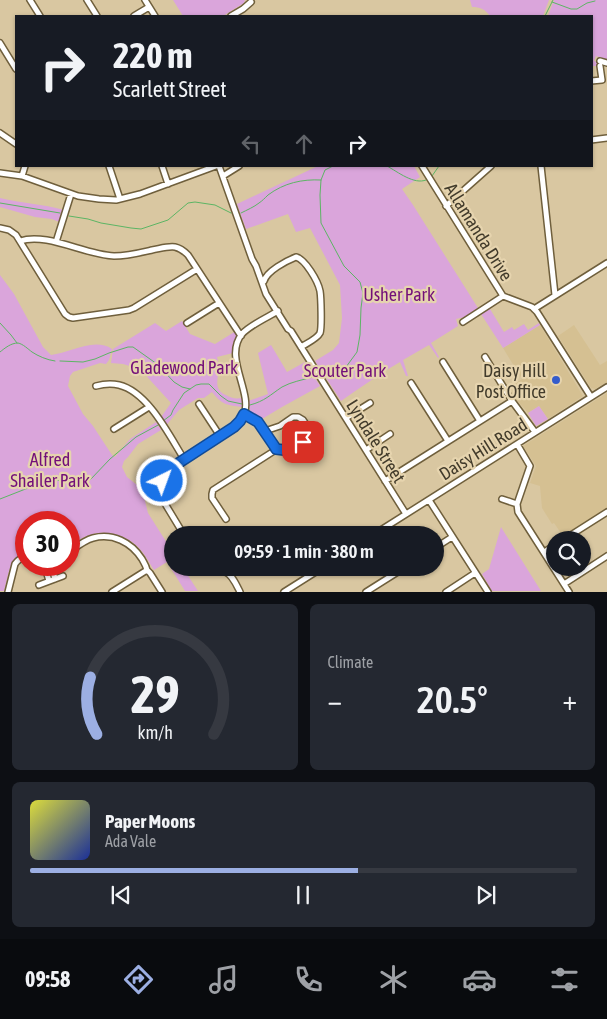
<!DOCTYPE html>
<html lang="en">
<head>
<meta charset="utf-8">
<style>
	:root { --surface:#171b24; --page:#242831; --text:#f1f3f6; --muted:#9ea1a6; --line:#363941; --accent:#9cafe3 }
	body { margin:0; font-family:"Asap Condensed",sans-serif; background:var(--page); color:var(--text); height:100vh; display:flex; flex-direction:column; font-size:19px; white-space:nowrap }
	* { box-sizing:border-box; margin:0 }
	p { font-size:16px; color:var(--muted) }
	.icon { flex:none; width:28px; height:28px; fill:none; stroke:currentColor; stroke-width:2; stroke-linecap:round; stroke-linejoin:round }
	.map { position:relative; height:592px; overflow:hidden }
	.side { display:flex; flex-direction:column; gap:12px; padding:12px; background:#0d0f14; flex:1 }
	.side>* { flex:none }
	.guide { position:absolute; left:15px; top:15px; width:578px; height:152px; border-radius:0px; box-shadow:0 1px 4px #0004; background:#171b24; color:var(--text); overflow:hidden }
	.tools { position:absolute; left:546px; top:531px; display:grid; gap:10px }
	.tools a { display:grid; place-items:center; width:45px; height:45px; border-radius:50%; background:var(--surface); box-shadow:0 1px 4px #0004; font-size:25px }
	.speed { position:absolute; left:15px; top:511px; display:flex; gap:10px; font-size:25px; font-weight:700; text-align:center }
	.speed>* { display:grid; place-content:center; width:65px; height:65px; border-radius:50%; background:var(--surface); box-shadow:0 1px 4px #0004; line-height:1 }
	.speed .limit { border:8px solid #d22; background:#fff; color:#111 }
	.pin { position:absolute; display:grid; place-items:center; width:42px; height:42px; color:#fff; margin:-21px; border-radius:10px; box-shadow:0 2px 8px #0006 }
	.me { position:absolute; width:55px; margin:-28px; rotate:42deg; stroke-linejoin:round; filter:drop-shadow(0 0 4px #0008) }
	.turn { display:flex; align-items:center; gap:18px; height:105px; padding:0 15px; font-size:22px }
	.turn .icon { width:65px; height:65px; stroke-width:2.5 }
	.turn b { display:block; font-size:35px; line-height:42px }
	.lanes { display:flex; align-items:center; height:48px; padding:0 15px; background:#0003; justify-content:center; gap:25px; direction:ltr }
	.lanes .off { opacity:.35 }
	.big { font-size:38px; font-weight:600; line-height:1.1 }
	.side .tile { flex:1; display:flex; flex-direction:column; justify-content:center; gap:8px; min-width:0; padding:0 18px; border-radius:8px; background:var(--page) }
	.side .dial { align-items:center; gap:0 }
	.dial svg { height:130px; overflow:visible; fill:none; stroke:var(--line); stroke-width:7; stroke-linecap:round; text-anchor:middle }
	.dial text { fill:var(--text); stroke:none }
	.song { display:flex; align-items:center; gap:15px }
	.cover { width:60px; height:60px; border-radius:8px; background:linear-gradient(135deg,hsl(60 70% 55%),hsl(230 70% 35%)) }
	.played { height:5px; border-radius:2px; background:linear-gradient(90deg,var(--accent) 60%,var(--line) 60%) }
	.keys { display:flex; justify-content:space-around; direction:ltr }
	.heat { display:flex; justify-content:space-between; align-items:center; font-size:28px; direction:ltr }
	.side .tiles { flex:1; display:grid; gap:12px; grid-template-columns:1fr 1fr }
	.tile:last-child { grid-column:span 2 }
	.trip { position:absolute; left:164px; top:526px; width:280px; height:50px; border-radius:25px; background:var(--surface); box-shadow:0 1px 4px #0004; font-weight:600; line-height:50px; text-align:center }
	.tabs { display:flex; height:80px; justify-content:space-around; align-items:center; background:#090b0e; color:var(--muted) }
	.tabs .icon { width:35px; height:35px }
	.tabs .current { color:var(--accent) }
	.tabs b { font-size:22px; color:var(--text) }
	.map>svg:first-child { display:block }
	.built { fill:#d5c092 }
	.green { fill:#daa5db }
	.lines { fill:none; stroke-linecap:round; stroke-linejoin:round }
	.stream { stroke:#5cb564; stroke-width:1 }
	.minor-casing { stroke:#6f5f3c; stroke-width:8 }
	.minor { stroke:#fff; stroke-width:5 }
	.route-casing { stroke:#114b97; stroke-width:12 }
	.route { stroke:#1a73e8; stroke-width:9 }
	.poi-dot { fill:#345ccc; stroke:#e6d4ae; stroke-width:2 }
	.labels { text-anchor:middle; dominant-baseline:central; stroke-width:4.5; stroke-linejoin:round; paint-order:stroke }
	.street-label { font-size:18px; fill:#423b2b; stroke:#e6d4ae }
	.park-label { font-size:18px; fill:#730f79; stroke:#e6d4ae }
	.poi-label { font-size:18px; fill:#423b2b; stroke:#e6d4ae; text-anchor:end }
</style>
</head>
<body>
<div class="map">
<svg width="607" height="592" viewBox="0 0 607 592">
	<rect width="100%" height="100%" fill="#d9c7a1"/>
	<path class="built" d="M540 325 583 396 548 419 539 406 528 413 524 408 518 402 509 388 522 379 503 348Z
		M574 325 600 365 607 361V382L595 389 591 388 558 336Z
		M607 393V508L563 536 554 523 552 524 542 508 540 486 530 483 536 466 523 446Z"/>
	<path class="green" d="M173 0H245L244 3 223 16H183Z
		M470 0H549L543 16H490C485 9 480 7 472 7Z
		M554 0H607V60L596 56 594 61 597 62 598 66H591V16H548Z
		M318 166H414L420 177 402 189 413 205 478 308 465 317 456 319 458 326 431 343 439 357 438 358 429 345 403 360 408 376H406L400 362C379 374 360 388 341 401L315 361 333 350 339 343 342 318 340 285 310 228 296 232 288 214 246 229 237 204Z
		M0 198C21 203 43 204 64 210L59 222 52 219 35 217 0 207Z
		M0 275 14 294 43 347 51 355C70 353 94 337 112 349L109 360 106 364 100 363 73 372 70 376 68 386 83 414 93 426 112 455 115 457 130 439 156 422 161 430 138 444 128 457 124 461 122 467 127 477 142 489 148 513 172 551V568H183L198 591H185L167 562 154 570C149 562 144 553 138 547 127 536 108 530 93 534 84 536 76 541 69 547V522H26V555C9 555 8 578 4 591H0Z
		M490 309 504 332 512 327 514 330 524 324 528 330 539 323 540 325 503 348 481 314Z
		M182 321 190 334 215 344 236 331 239 335 234 346 233 353 217 357C218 360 218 363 219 366 219 377 212 389 226 395 231 398 235 399 242 398V407C227 405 222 405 212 392L204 398H198L179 410 164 428 159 420 171 403 140 369 123 364 111 363 113 349 155 323 166 331Z
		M271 345 287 372 305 362 320 386 282 407 262 419C252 413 249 413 248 401L268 394 258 353Z
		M539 406 548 419 536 426 528 413Z
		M501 527 541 591H492L482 574 489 569Z"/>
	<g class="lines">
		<path class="stream" d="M552 2 571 9H577L587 3 595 1
			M545 16 553 0
			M387 166C398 172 414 185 426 180
			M432 176 439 166
			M0 203 60 213
			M241 213C247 210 254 207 259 203 262 201 265 198 268 195 284 183 302 179 321 180
			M69 216 88 219 101 223 131 228 141 229 168 220 188 203 195 202 215 205 231 213
			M0 323 11 335 17 343
			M0 352C5 348 11 343 18 343 23 344 28 349 32 352 38 356 47 360 55 361
			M60 361 83 362 95 359 109 353 128 347H133L157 364 174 382 182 387 190 389
			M326 375 339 373 346 367 357 352 360 335 361 308 363 293 360 282 344 266 321 223 320 195 321 180 325 170 333 166
			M250 405C265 401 270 395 282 387 291 382 302 380 313 377
			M163 421 171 415 173 410 184 393 196 385 201 384H209L221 396 228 401 242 404
			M0 499 46 481 57 480 75 483 90 480 110 459 136 437 160 424"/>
		<g class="minor-casing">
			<path id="minor" d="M30 0 40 16
				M87 0 97 16
				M145 0 155 16
				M134 16 149 7
				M231 16 243 9 251 2
				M0 43 16 69
				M600 61 607 63
				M591 81 602 80 600 66
				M0 133 16 144
				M591 140 607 138
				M109 166 120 199
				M162 166 168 184
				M219 166 252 259 256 266 266 294 288 329 291 331 406 514
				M422 166 503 296 532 307 537 312 591 397
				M541 166 555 295
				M0 173 22 176 78 196 99 199 116 200 140 194 216 166
				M22 176 25 166
				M223 176 239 166
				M446 206 491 166
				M0 228 9 230 16 235 65 314 69 317 73 318 129 310 134 308 197 269
				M20 241C47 232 85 255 114 256 127 256 139 253 152 250 159 249 167 246 175 247 180 248 184 251 188 255L241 336
				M56 242 71 194
				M264 281C267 271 286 261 296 257 305 259 318 281 320 291 321 297 322 328 320 333 317 339 307 343 301 347
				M534 309 607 263
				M463 322 503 296
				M187 323 219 303
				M485 357 512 401 535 432
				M443 362 480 421
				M411 383 448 441
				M96 386C103 384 111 383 119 385 148 392 169 435 184 459
				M199 404 220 436
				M244 414 258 422 275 447V449
				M346 418 370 403
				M114 429 149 407
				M265 431 280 426 293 417H298L303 420 307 426 308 435 306 439 295 449 289 451 275 449
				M517 444 530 466 517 504 518 512 569 592
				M366 450 390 434
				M147 466 164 475
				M385 481 512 401
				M502 499 517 504
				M429 500 488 592
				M226 519 212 498V494L213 490 274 451 275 449
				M184 535 164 502 161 495 162 481 164 475 174 465 234 427C238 423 242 420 244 415 253 392 223 357 242 334 250 325 268 317 278 311
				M373 535 607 387
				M563 540 607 512
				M435 548 452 537
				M69 552C76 547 85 540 93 538 113 533 131 542 142 559 144 563 146 565 147 570L150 573 162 592
				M544 552 555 545
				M46 565 45 567 49 581
				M51 565 55 579
				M205 568C215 575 217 569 225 572 232 574 237 586 240 592
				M564 584 607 556
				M39 585 63 576
				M8 592 15 564C18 560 21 557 26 558
				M112 592 147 570
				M284 592 322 568
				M366 592 404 568
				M446 592 475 573"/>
		</g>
		<use href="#minor" class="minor"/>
	</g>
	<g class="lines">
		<g class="route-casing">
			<path id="route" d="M162 481 164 475 174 466 234 427 240 421 244 414 258 422 275 447 276 449 292 451 303 442"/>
		</g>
		<use href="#route" class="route"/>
	</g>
	<circle class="poi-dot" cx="556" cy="380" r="5"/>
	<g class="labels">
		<g class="street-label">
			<text transform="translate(479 232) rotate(58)">Allamanda Drive</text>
			<text transform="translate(376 441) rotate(58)">Lyndale Street</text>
			<text transform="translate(483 449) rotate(-32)">Daisy Hill Road</text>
		</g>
		<g class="park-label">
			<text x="399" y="294">Usher Park</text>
			<text x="184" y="367">Gladewood Park</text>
			<text x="345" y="370">Scouter Park</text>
			<text x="50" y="459">Alfred<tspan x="50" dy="21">Shailer Park</tspan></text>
		</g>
		<g class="poi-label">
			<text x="546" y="370">Daisy Hill<tspan x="546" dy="21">Post Office</tspan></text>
		</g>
	</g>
</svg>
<div class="tools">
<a><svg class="icon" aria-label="search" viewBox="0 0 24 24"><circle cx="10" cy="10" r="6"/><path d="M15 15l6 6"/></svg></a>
</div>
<div class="speed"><div class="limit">30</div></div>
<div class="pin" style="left:303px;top:442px;background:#d93025"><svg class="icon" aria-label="arrive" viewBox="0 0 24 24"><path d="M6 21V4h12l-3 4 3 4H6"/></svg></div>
<svg class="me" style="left:162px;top:481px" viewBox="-20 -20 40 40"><circle r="17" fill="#1a73e8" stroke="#fff" stroke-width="3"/><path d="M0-11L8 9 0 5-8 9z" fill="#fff"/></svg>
<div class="trip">09:59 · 1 min · 380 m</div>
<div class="guide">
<div class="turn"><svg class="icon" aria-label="right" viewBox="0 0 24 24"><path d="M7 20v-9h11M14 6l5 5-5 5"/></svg><div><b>220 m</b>Scarlett Street</div></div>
<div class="lanes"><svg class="icon off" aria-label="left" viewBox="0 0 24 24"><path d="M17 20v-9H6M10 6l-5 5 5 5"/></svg><svg class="icon off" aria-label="ahead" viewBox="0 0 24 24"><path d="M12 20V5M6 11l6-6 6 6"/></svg><svg class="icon" aria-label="right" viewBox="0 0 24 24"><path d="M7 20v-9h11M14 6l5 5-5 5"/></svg></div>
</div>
</div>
<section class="side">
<div class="tiles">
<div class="tile dial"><svg viewBox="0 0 100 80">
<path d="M14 69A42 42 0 1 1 86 69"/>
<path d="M14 69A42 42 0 0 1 10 34" stroke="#9cafe3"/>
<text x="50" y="56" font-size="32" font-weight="700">29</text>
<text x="50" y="72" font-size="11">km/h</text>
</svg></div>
<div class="tile"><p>Climate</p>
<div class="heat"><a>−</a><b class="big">20.5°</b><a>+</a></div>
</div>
<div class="tile">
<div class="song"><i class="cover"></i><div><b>Paper Moons</b><p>Ada Vale</p></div></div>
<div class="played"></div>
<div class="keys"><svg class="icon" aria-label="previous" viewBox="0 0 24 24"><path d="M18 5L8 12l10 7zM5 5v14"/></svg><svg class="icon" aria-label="pause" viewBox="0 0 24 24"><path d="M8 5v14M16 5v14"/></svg><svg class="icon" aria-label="next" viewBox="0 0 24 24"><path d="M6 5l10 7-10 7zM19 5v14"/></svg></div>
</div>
</div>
</section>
<nav class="tabs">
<b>09:58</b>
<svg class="icon current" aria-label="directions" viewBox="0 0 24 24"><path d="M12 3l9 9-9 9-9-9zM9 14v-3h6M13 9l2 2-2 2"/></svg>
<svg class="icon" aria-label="music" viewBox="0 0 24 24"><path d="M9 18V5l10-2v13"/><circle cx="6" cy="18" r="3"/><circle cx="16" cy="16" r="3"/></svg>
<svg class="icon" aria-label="phone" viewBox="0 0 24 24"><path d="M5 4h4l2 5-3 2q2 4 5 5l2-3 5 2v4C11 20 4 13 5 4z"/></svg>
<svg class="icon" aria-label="climate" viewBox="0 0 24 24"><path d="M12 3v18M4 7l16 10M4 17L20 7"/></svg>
<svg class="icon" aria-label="car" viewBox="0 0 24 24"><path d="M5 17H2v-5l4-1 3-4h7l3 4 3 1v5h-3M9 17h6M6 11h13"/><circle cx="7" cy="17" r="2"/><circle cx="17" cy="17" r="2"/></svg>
<svg class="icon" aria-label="filters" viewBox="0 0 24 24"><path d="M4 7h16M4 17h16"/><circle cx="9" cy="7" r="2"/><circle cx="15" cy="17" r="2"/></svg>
</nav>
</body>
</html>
